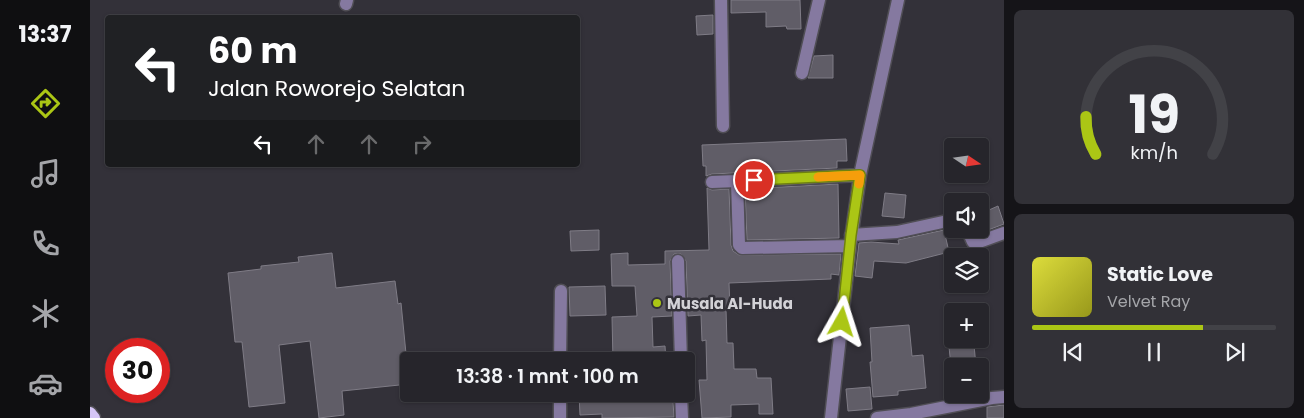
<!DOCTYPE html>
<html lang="id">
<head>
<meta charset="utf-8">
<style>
	:root { --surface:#26252b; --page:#323137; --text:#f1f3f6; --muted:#a4a5a9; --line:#424247; --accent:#abc615 }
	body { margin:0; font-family:Poppins,sans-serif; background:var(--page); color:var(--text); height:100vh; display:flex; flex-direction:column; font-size:19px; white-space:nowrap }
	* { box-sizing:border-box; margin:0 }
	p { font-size:16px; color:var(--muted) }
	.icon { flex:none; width:28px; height:28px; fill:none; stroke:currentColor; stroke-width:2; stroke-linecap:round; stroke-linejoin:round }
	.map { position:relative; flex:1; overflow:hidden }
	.panel { display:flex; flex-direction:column; gap:10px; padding:10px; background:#151418; width:300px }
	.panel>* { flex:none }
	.guide { position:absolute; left:15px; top:15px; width:475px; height:152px; border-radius:5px; box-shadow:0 1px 4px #0004,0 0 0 1px var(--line); background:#202124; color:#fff; overflow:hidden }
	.needle { width:32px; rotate:103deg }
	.buttons { position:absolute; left:854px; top:138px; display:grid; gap:10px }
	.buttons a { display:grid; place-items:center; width:45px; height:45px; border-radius:5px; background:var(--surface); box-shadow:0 1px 4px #0004,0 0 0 1px var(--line); font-size:25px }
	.speed { position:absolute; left:15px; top:338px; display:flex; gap:10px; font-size:25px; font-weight:700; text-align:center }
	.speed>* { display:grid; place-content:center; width:65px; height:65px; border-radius:50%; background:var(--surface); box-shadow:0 1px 4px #0004,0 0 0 1px var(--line); line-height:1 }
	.speed .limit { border:8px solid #d22; background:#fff; color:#111 }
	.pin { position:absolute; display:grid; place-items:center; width:42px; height:42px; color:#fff; margin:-21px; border:2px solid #fff; border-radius:50%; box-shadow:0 1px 5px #0007 }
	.me { position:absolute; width:55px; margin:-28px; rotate:6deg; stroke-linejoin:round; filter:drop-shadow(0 0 4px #0008) }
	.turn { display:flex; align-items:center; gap:18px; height:105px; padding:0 20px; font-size:22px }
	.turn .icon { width:65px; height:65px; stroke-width:2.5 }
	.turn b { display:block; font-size:35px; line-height:42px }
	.lanes { display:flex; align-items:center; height:48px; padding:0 20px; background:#0003; justify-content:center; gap:25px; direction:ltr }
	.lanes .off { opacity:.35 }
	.panel .card { flex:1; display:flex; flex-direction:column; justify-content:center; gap:8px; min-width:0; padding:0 18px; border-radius:8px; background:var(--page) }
	.panel .dial { align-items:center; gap:0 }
	.dial svg { height:130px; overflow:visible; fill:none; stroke:var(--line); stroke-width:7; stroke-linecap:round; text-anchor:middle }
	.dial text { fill:var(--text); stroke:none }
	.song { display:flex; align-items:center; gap:15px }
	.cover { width:60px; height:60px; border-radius:8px; background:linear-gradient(135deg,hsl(60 70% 55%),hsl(60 70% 35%)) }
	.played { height:5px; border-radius:2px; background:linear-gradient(90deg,var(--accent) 70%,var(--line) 70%) }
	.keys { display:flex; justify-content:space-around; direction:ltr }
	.trip { position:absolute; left:310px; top:352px; width:295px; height:50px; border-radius:5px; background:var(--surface); box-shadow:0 1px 4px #0004,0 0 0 1px var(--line); font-weight:600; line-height:50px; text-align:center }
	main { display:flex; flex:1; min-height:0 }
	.tab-bar { display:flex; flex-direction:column; width:90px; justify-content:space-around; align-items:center; background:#0f0f11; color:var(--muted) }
	.tab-bar .icon { width:35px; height:35px }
	.tab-bar .selected { color:var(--accent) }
	.tab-bar b { font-size:22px; color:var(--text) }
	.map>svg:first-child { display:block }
	.building { fill:#605d67; stroke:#7f7c86 }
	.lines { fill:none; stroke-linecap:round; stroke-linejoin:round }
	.minor-casing { stroke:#504e55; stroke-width:15 }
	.major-casing { stroke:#504e55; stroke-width:15 }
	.minor { stroke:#8579a0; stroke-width:12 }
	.major { stroke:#d5c5f6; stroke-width:12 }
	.route-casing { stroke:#6f810e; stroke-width:12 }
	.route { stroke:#abc615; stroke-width:9 }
	.slow { stroke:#f59e0b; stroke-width:9 }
	.poi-dot { fill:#abc615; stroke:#333139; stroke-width:2 }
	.labels { text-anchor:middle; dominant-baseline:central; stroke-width:5; stroke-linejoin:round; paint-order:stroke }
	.poi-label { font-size:15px; font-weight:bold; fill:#d3d2d7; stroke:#333139; text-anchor:start }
</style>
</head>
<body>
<main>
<nav class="tab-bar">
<b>13:37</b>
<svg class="icon selected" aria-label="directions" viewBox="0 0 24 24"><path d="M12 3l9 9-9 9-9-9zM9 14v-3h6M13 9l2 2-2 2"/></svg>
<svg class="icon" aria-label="music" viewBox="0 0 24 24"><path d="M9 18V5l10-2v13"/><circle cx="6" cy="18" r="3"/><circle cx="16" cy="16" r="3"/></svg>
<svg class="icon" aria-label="phone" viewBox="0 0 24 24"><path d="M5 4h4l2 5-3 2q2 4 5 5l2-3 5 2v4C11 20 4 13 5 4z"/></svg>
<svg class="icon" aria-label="climate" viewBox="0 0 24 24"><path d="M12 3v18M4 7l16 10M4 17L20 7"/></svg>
<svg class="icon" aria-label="car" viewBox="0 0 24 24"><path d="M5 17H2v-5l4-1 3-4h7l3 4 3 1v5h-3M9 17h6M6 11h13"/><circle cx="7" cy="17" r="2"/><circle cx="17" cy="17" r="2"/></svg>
</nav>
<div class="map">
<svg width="914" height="418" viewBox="0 0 914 418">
	<rect width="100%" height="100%" fill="#333139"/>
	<path class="building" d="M641 0H710L711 29H697L696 26 676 27V12L641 13Z
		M623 15V34L607 35 606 16Z
		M743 55V78H718L724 56Z
		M756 139 757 161H747V168L622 174 616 176V166H613L612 145Z
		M748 184 749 238 657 240 655 189Z
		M617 188 622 190 639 189 641 245 643 251 649 255 751 254 749 275 741 274V279L639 283 640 309H636L637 343H643L644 369H666L667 378H681L683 414H669V404L641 405V417L612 418 609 380H617L616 340 612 341 611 315 598 316 596 261 591 254H584L580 261 582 316 562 317 563 347 575 346 576 361H523L522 317 547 316 545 286H522L521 254 538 253V265L575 264V251L619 250Z
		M795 193 816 195 814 218 792 216Z
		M908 206 914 224 890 233V214Z
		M509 230V250L481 251 480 231Z
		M854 230 859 252 816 263 784 261 782 278 765 276 769 243 781 242 809 244 808 240Z
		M242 253 246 288 305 281 308 304 311 303 319 384 252 391 254 415 229 418 220 341 189 345 195 403 159 407 152 342H145L138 273 171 269V266L209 262 208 257Z
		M515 286 516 315 480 316 479 287Z
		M819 325 822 356 833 355 836 388 808 391V395L783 397 780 362H782L780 328Z
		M884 345 886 366H861L859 347Z
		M780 387 782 409 758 411 756 389Z
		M489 394H572V402H583L584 417 512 418V414L490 415Z
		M914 405V418H897V407Z"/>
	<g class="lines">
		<g class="minor-casing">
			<path id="minor" d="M631 0 633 126
				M256 4 257 0
				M712 73 729 0
				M622 182 647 181
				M877 229 883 242 886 243 914 233
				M761 235 807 232 862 220
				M760 246 652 248 649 245 647 181 770 175
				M588 261 591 361
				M470 361 471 291
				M591 394 592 418
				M470 418V394
				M741 418 760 246 770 175 808 0
				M787 418 821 414 902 398 914 397"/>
		</g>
		<g class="major-casing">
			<path id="major" d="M0 413 4 418"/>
		</g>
		<use href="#minor" class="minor"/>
		<use href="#major" class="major"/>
	</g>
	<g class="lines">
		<g class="route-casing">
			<path id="route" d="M664 180 770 175 761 235 752 322"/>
		</g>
		<use href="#route" class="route"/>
		<path class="slow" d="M728 177 770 175 769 184"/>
	</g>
	<circle class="poi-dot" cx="567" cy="303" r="5"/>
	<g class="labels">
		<g class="poi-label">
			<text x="577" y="303">Musala Al-Huda</text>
		</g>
	</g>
</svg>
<div class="buttons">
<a><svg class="needle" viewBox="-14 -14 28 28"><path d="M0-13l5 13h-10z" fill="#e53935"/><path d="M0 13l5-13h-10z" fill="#a4a5a9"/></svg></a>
<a><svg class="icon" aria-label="sound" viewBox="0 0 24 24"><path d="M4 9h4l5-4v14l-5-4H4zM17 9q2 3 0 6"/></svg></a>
<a><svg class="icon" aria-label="layers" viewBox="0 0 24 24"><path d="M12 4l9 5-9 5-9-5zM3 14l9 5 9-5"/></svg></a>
<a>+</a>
<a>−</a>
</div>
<div class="speed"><div class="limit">30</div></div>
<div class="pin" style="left:664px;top:180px;background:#d93025"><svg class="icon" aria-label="arrive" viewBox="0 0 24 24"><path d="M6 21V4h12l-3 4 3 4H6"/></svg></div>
<svg class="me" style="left:752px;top:322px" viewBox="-20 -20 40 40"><path d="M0-17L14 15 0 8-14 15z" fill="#abc615" stroke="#fff" stroke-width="4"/></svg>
<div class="trip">13:38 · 1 mnt · 100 m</div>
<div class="guide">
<div class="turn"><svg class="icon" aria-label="left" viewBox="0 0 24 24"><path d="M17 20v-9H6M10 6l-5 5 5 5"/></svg><div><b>60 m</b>Jalan Roworejo Selatan</div></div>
<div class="lanes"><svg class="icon" aria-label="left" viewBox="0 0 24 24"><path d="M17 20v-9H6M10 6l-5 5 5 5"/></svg><svg class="icon off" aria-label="ahead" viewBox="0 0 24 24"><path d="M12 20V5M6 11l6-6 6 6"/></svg><svg class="icon off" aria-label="ahead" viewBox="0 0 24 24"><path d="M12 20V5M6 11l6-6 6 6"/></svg><svg class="icon off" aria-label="right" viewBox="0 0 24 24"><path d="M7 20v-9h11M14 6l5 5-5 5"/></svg></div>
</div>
</div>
<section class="panel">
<div class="card dial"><svg viewBox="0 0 100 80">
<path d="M14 69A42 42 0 1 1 86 69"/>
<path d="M14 69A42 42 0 0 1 8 46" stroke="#abc615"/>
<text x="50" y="56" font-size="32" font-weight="700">19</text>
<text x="50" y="72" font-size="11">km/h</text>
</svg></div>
<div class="card">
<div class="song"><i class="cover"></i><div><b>Static Love</b><p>Velvet Ray</p></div></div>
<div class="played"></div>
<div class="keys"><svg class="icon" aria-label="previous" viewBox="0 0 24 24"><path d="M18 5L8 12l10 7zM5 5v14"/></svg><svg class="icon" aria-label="pause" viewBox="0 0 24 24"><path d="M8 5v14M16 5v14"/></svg><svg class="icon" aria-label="next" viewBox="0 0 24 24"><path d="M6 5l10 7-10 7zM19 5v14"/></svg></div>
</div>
</section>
</main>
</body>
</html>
